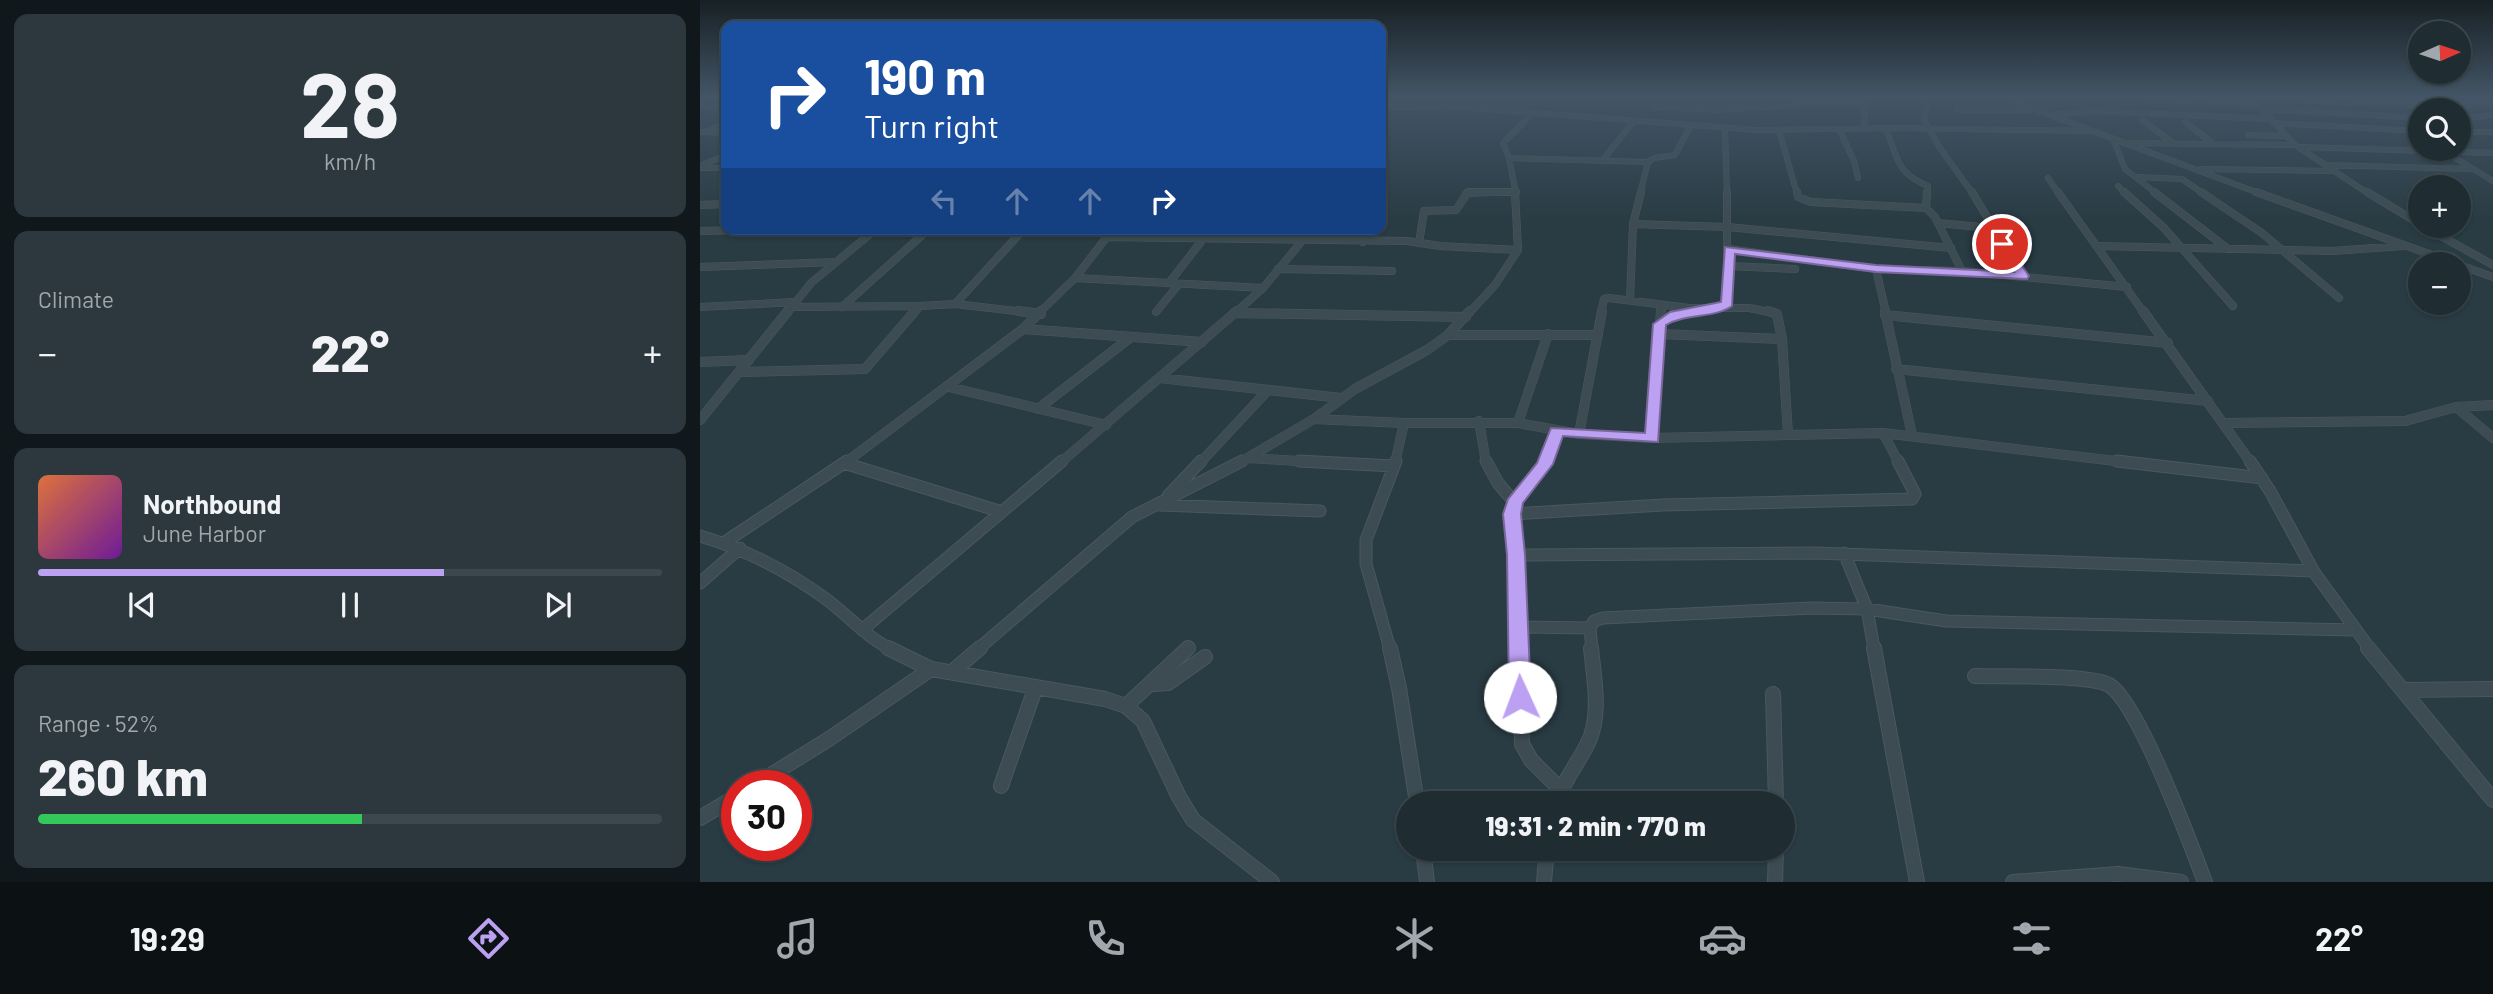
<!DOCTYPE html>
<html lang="en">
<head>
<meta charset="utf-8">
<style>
	:root { --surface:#1f2c32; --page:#2c383e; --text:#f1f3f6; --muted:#a1a7ac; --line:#3c484d; --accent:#bca0f2 }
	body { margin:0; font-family:Barlow,sans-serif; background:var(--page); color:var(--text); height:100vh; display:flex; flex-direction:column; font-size:26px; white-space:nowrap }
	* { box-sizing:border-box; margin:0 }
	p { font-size:23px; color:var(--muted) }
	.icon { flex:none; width:38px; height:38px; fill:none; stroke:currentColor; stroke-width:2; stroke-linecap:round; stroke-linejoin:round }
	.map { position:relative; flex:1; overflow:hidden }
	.panel { display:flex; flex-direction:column; gap:14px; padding:14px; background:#11181c; width:700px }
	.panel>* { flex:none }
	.guide { position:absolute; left:21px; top:21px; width:665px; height:214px; border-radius:14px; box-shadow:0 2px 5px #0004,0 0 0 2px var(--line); background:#1a4fa0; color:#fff; overflow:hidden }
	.needle { width:46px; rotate:87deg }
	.fabs { position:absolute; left:1708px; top:21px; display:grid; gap:14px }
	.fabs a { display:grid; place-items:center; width:63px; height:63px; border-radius:50%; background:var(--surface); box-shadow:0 2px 5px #0004,0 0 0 2px var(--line); font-size:35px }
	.speed { position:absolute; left:21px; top:770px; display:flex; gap:14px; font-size:35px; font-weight:700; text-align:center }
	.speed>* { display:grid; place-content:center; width:91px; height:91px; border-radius:50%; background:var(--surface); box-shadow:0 2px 5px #0004,0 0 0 2px var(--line); line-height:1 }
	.speed .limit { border:10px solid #d22; background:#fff; color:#111 }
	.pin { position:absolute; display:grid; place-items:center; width:60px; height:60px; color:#fff; margin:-30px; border:4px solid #fff; border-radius:50%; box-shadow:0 2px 7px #0007 }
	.me { position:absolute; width:77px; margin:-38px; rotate:358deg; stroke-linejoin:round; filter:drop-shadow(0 0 5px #0008) }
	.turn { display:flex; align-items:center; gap:24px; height:147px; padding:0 28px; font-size:32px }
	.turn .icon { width:91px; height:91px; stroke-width:2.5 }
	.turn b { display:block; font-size:49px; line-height:60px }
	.lanes { display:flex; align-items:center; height:66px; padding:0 28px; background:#0003; justify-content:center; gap:35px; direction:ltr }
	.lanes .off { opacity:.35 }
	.big { font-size:52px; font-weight:800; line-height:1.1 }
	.panel .card { flex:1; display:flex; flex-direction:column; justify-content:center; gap:10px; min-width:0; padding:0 24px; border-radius:14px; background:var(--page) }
	.panel .dial { align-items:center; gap:0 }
	.dial b { font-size:91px; line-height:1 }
	.song { display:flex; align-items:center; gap:21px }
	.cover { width:84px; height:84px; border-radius:10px; background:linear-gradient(135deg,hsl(20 70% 55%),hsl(280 70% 35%)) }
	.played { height:7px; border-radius:4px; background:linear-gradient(90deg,var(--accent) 65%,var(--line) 65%) }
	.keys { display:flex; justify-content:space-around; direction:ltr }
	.heat { display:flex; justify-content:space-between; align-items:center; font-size:38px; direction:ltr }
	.charge { height:10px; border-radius:5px; background:linear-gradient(90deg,#34c759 52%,var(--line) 0) }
	.trip { position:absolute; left:696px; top:791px; width:399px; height:70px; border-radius:35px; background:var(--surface); box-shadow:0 2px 5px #0004,0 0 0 2px var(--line); font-weight:800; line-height:70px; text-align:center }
	.dock { display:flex; height:112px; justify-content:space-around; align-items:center; background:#0c1214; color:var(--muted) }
	.dock .icon { width:49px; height:49px }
	.dock .on { color:var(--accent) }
	.dock b { font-size:32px; color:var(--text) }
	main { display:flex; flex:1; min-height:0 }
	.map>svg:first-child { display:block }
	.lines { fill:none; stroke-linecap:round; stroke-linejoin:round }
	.street-far4-casing { stroke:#4a585f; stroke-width:6 }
	.street-far3-casing { stroke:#4a585f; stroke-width:8 }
	.street-far2-casing { stroke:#4a585f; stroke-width:10 }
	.street-far1-casing { stroke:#4a585f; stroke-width:13 }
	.street-casing { stroke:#4a585f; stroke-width:16 }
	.street-far4 { stroke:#3d4c52; stroke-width:5 }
	.street-far3 { stroke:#3d4c52; stroke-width:7 }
	.street-far2 { stroke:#3d4c52; stroke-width:9 }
	.street-far1 { stroke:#3d4c52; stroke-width:11 }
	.street { stroke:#3d4c52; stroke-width:14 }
	.route { fill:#bca0f2; stroke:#7a689d; stroke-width:2 }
</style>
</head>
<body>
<main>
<section class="panel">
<div class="card dial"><b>28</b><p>km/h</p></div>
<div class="card"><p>Climate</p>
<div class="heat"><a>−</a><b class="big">22°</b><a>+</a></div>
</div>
<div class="card">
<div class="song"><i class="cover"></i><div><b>Northbound</b><p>June Harbor</p></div></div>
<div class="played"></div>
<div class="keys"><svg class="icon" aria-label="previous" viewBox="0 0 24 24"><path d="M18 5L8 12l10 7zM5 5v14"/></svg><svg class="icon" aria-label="pause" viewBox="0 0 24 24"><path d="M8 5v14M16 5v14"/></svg><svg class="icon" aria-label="next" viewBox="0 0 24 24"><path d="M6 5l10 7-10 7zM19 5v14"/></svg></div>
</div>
<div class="card"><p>Range · 52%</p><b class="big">260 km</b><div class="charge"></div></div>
</section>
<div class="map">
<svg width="1793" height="882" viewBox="0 0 1793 882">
	<rect width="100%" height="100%" fill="#293b43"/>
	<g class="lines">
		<g class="street-far4-casing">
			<path id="street-far4" d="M995 97H1037
				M1302 97 1561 194
				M1422 97 1560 106
				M1550 97 1595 145 1669 194
				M1713 97 1729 103
				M1552 98 1714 105 1793 104
				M1228 102 1224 120 1240 148 1273 194
				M0 107 26 108
				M686 107 771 108 1056 130 1198 128 1388 131
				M954 107 1019 110 1127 103 1165 105
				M1563 109 1720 118
				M1257 110H1329
				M1350 115 1396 111 1570 119
				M1759 119 1793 115
				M1442 120 1473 143
				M1485 122 1511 142
				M1574 123 1720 131
				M1025 129 1027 194
				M1139 129 1154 161 1158 178
				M1164 129 1166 97
				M1186 129C1198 159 1196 173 1228 186L1227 194
				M1079 130 1097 194
				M7 131 26 123
				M0 132 26 133
				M1759 132H1793
				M1548 135 1585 136
				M1414 141 1425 169 1457 194
				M1428 143 1595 145
				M1599 147 1793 153
				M1747 153 1793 181
				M809 158 948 162 954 158 975 155 990 127
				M902 161 933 122
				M1625 165 1771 169
				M0 166 26 155
				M2 168H26
				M1500 169 1631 171
				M1436 177 1482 179 1504 194
				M1348 178 1359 194
				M1418 186 1426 194
				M765 194 816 192
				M816 194 809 158 803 143 832 114
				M940 194 948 162"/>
		</g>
		<g class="street-far3-casing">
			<path id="street-far3" d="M1097 192 1098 197 1111 202 1226 208 1235 217 1262 271
				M1272 192 1322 276
				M1358 192 1444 313
				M1424 192 1463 227 1533 306
				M1454 192 1528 249
				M1501 192 1562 233 1639 298
				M1556 192 1757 264
				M1667 192 1720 224
				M0 205 26 204
				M1226 208 1227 192
				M1238 223 1291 228
				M933 224 1027 227 1251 248
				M1723 226 1793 265
				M324 229 255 304 334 313
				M0 231 47 230
				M406 237 707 241 740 246 818 250
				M663 242 665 229
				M719 243 724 211 756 210 768 192H816
				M1397 246 1632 251 1703 246
				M1029 249 1176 269 1262 271 1427 287
				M1759 265 1793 277
				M1028 266 1095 269
				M0 267 135 262
				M578 269 692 271
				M1176 269 1186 313
				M375 278 563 288
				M469 283 503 239
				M930 300 933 224 941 192
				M0 307 95 302
				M91 307 220 306
				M142 307 229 229
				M1023 307 1027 303V192
				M456 312 479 284
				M87 313 111 283 176 229
				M214 313 220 306 255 304
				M339 313 375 278 413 229
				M534 313H542
				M535 313 563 288 602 241
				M769 313 795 285 818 250 815 192
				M901 313 904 299 909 298 989 308H1049L1074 313
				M960 313 961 305
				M979 313 990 311"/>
		</g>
		<g class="street-far2-casing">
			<path id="street-far2" d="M318 311 341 314
				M1068 311 1077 314 1082 339 1088 435
				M1185 311 1212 435
				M1443 311 1551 463
				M534 313 766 317
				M1185 315 1468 343
				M960 324 975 314 988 311
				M323 329 502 342
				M959 334 1082 339
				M748 335H898
				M0 362 49 360
				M1196 369 1508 401
				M40 372 165 369 215 311
				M460 378 641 398
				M249 387 406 425
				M1756 407 1793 438
				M338 409 431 337
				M614 419 704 423H818L879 434 952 438 1183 433 1432 463
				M0 420 88 311
				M779 421 786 463
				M818 423 848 334
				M1524 423 1705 421 1756 407 1793 405
				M1183 433 1199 463
				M879 434 902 311
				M952 438 961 311
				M548 458 631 463
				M145 463 323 329 341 311
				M360 463 537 311
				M500 463 568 390
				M539 463 614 419 655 389 727 350 748 335 770 311
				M695 463 704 423
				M846 463 857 431"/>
		</g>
		<g class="street-far1-casing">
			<path id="street-far1" d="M599 461 693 466
				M786 461 798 483 814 502
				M1417 461 1562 478
				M1550 461 1570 491 1614 572 1670 649
				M144 463 302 512
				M468 496 501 461
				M460 505 620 511
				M812 514 963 505 1212 499 1215 494 1198 461
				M0 536C44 549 89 572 126 599 149 616 166 637 191 649
				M25 542 147 461
				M1144 553 1167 609 1174 649
				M816 555 1115 553 1613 571
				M0 583 40 548
				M817 627 890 628
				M162 630 362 461
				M278 649 432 517 542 461
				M690 649 666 564V540L696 461
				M819 649 812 514 814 502 846 461
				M892 649 890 628 894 621 903 618 1112 608 1167 609 1246 621 1655 630"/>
		</g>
		<g class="street-casing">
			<path id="street" d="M188 648 231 669 405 699 426 706 443 721 479 797 493 820 572 882
				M690 648 699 688 717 803
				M819 648 822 744 831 760 859 788
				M1174 648 1217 882
				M1668 648 1793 800
				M253 671 280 648
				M1275 676C1301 677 1389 674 1409 685 1438 702 1491 845 1505 882
				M454 684 468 683 505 657
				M1704 690 1793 689
				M1073 694 1076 803
				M426 706 488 648
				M53 786 129 739 231 669
				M301 786 335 689
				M856 803C863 781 877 765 887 745 902 717 894 678 891 648
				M0 818 37 796
				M723 849 727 882
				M844 882 847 849
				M1075 882 1076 849
				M1313 882 1418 874 1481 882"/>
		</g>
		<use href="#street-far4" class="street-far4"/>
		<use href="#street-far3" class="street-far3"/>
		<use href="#street-far2" class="street-far2"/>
		<use href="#street-far1" class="street-far1"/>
		<use href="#street" class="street"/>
	</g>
	<linearGradient id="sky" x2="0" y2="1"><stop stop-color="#172025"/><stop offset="0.44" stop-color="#435566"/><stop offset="1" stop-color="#435566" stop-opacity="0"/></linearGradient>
	<rect width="1793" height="220" fill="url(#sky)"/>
	<path class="route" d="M1302 241 1306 242 1329 276 1327 279 1176 272 1035 254 1032 306C1013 319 986 313 966 325L958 442 863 436 853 464 823 503 821 514 825 555 831 697 828 703 820 706 813 703 809 697 807 555 803 514 808 499 837 463 851 428 945 433 953 324 970 312 1021 302 1025 247 1176 265 1314 272 1296 244Z"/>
</svg>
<div class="fabs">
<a><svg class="needle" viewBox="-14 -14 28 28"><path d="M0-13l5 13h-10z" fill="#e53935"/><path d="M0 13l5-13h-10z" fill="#a1a7ac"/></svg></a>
<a><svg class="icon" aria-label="search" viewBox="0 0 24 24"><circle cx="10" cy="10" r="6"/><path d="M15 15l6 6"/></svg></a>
<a>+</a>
<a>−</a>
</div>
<div class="speed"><div class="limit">30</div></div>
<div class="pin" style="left:1302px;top:244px;background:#d93025"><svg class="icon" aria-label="arrive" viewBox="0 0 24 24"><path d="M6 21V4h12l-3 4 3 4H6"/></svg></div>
<svg class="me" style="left:820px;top:697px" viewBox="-20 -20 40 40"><circle r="19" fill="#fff"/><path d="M0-13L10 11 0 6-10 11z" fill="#bca0f2"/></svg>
<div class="trip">19:31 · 2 min · 770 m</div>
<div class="guide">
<div class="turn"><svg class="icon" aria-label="right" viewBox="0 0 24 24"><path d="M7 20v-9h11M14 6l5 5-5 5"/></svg><div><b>190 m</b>Turn right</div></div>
<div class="lanes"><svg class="icon off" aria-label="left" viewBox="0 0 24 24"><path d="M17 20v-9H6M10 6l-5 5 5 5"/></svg><svg class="icon off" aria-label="ahead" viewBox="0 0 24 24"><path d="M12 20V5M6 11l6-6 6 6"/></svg><svg class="icon off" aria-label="ahead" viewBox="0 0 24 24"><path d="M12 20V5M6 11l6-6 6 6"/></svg><svg class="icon" aria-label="right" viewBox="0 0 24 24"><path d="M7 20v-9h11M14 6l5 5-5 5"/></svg></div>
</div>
</div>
</main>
<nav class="dock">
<b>19:29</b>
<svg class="icon on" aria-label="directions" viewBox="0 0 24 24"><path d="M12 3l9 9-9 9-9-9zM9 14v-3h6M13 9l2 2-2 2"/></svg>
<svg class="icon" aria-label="music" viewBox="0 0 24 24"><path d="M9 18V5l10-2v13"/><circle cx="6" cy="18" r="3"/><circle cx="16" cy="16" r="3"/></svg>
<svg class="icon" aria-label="phone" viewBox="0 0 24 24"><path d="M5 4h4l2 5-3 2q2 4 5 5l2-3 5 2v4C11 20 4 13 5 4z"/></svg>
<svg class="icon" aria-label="climate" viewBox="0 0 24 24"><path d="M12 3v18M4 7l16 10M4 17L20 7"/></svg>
<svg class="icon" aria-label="car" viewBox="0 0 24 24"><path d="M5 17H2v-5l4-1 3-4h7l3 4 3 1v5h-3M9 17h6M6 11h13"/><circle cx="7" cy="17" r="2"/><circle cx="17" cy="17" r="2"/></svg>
<svg class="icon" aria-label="filters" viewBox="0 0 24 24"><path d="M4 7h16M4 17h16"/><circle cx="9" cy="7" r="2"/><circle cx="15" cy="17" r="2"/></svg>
<b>22°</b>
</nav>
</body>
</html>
